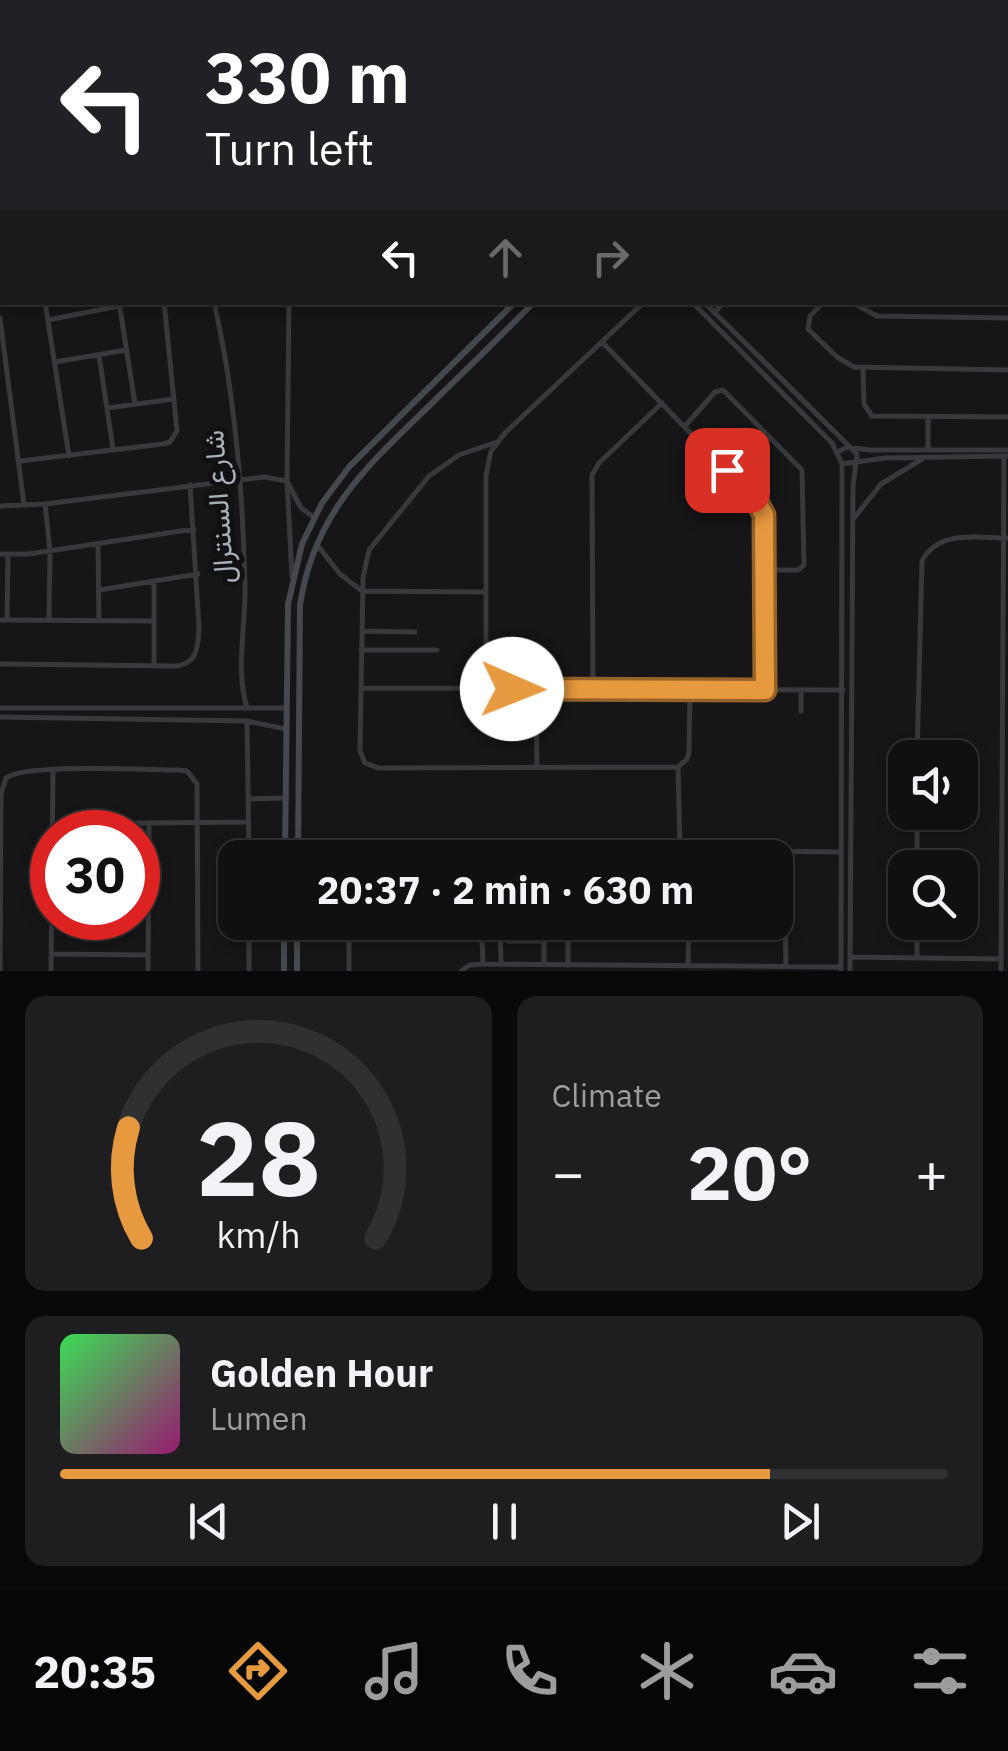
<!DOCTYPE html>
<html lang="en">
<head>
<meta charset="utf-8">
<style>
	:root { --surface:#101012; --page:#1e1e20; --text:#f1f3f6; --muted:#9c9d9f; --line:#303032; --accent:#e7993f }
	body { margin:0; font-family:"IBM Plex Sans",Vazirmatn,sans-serif; background:var(--page); color:var(--text); height:100vh; display:flex; flex-direction:column; font-size:38px; white-space:nowrap }
	* { box-sizing:border-box; margin:0 }
	p { font-size:32px; color:var(--muted) }
	.icon { flex:none; width:55px; height:55px; fill:none; stroke:currentColor; stroke-width:2; stroke-linecap:round; stroke-linejoin:round }
	.map { position:relative; height:971px; overflow:hidden }
	.details { display:flex; flex-direction:column; gap:25px; padding:25px; background:#09090a; flex:1 }
	.details>* { flex:none }
	.banner { position:absolute; left:0px; top:0px; width:1010px; height:305px; box-shadow:0 5px 15px #0003,0 0 0 2px var(--line); background:#202124; color:#fff; overflow:hidden }
	.tools { position:absolute; left:888px; top:740px; display:grid; gap:20px }
	.tools a { display:grid; place-items:center; width:90px; height:90px; border-radius:20px; background:var(--surface); box-shadow:0 5px 15px #0003,0 0 0 2px var(--line); font-size:50px }
	.speed { position:absolute; left:30px; top:810px; display:flex; gap:20px; font-size:50px; font-weight:700; text-align:center }
	.speed>* { display:grid; place-content:center; width:130px; height:130px; border-radius:50%; background:var(--surface); box-shadow:0 5px 15px #0003,0 0 0 2px var(--line); line-height:1 }
	.speed .limit { border:15px solid #d22; background:#fff; color:#111 }
	.pin { position:absolute; display:grid; place-items:center; width:85px; height:85px; color:#fff; margin:-42px; border-radius:20px; box-shadow:0 5px 15px #0006 }
	.me { position:absolute; width:110px; margin:-55px; rotate:91deg; stroke-linejoin:round; filter:drop-shadow(0 0 8px #0008) }
	.turn { display:flex; align-items:center; gap:35px; height:210px; padding:0 40px; font-size:45px }
	.turn .icon { width:130px; height:130px; stroke-width:2.5 }
	.turn b { display:block; font-size:70px; line-height:85px }
	.lanes { display:flex; align-items:center; height:95px; padding:0 40px; background:#0003; justify-content:center; gap:50px; direction:ltr }
	.lanes .off { opacity:.35 }
	.big { font-size:75px; font-weight:700; line-height:1.1 }
	.details .card { flex:1; display:flex; flex-direction:column; justify-content:center; gap:15px; min-width:0; padding:0 35px; border-radius:20px; background:var(--page) }
	.details .dial { align-items:center; gap:0 }
	.dial svg { height:260px; overflow:visible; fill:none; stroke:var(--line); stroke-width:7; stroke-linecap:round; text-anchor:middle }
	.dial text { fill:var(--text); stroke:none }
	.song { display:flex; align-items:center; gap:30px }
	.cover { width:120px; height:120px; border-radius:15px; background:linear-gradient(135deg,hsl(130 70% 55%),hsl(320 70% 35%)) }
	.played { height:10px; border-radius:5px; background:linear-gradient(90deg,var(--accent) 80%,var(--line) 80%) }
	.keys { display:flex; justify-content:space-around; direction:ltr }
	.heat { display:flex; justify-content:space-between; align-items:center; font-size:55px; direction:ltr }
	.details .tiles { flex:1; display:grid; gap:25px; grid-template-columns:1fr 1fr }
	.card:last-child { grid-column:span 2 }
	.trip { position:absolute; left:218px; top:840px; width:575px; height:100px; border-radius:20px; background:var(--surface); box-shadow:0 5px 15px #0003,0 0 0 2px var(--line); font-weight:700; line-height:100px; text-align:center }
	.tabs { display:flex; height:160px; justify-content:space-around; align-items:center; background:#060607; color:var(--muted) }
	.tabs .icon { width:70px; height:70px }
	.tabs .selected { color:var(--accent) }
	.tabs b { font-size:45px; color:var(--text) }
	.map>svg:first-child { display:block }
	.lines { fill:none; stroke-linecap:round; stroke-linejoin:round }
	.street { stroke:#37393c; stroke-width:5 }
	.secondary { stroke:#45484c; stroke-width:6 }
	.route-casing { stroke:#966329; stroke-width:25 }
	.route { stroke:#e7993f; stroke-width:18 }
	.labels { text-anchor:middle; dominant-baseline:central; stroke-width:10; stroke-linejoin:round; paint-order:stroke }
	.street-label { font-size:28px; fill:#a9afb7; stroke:#111113 }
</style>
</head>
<body>
<div class="map">
<svg width="1008" height="971" viewBox="0 0 1008 971">
	<rect width="100%" height="100%" fill="#161618"/>
	<g class="lines">
		<path class="street" d="M6 0 7 2
			M52 0 53 2
			M93 0 94 2
			M143 0 144 2
			M197 0V2
			M245 0 247 2
			M892 0 895 2
			M291 2V0
			M926 2 929 0
			M0 4H2
			M1008 61V62
			M0 83 2 82
			M0 122 2 121
			M0 174 2 173
			M45 302 69 456
			M119 302 135 404
			M214 302C235 394 243 492 245 586 246 626 235 669 247 708
			M289 302 287 481 292 577
			M692 302 832 443 842 464 841 971
			M704 302 857 454 853 486 850 971
			M824 302 810 316 808 329 837 357 854 367 1008 370
			M851 302 877 316 1008 318
			M714 313 724 302
			M0 318 24 505
			M48 320 119 306
			M602 342 761 506 767 531 765 691
			M99 355 113 449
			M55 362 126 350
			M863 369 864 404 872 416 1008 417
			M107 408 174 399
			M928 417V448
			M685 426 715 392 723 390 802 470 804 565 798 570H766
			M497 442 459 455 429 476 369 550 363 578 360 751 365 763 378 768 678 767 687 759 689 752 690 690
			M838 452 847 447 869 450H1008
			M20 461 163 444 170 442 177 431 164 302
			M842 464 885 458 1008 456
			M45 504 50 551 49 620
			M0 506 45 504 264 477 287 481 301 508 315 518
			M854 518 881 484 924 458
			M98 544 99 621
			M318 546 340 574 362 591 486 592
			M0 554H29L194 529
			M154 581V666
			M99 590 198 574
			M0 620 154 621
			M7 620 8 554
			M362 631 415 632
			M361 650H437
			M0 664 175 666C198 664 198 646 199 627L190 485
			M361 688 843 690
			M486 689V475L491 451 505 433 644 302
			M536 690 537 767
			M593 690 592 475 599 463 662 403
			M801 691V711
			M0 708H287
			M0 717 247 721 286 729
			M247 721 249 858
			M917 758 922 561C939 529 977 538 1008 538
			M678 767 680 849
			M249 799 285 798
			M52 824 249 822
			M298 845 841 852
			M917 868V812
			M775 911 785 916 786 966
			M249 922V971
			M500 922 501 964
			M465 935 482 938 483 964
			M508 941H544
			M51 954 148 955
			M850 957 1001 959
			M917 958V922
			M544 964V922
			M568 965V922
			M688 966 689 922
			M0 971 1 794 6 778C24 763 148 770 179 770L187 771 197 784 198 971
			M51 971 53 770
			M148 971 149 823
			M349 971V922
			M461 971 470 965 483 964 841 967
			M1001 971 1004 456"/>
		<path class="secondary" d="M819 2 822 0
			M837 2 839 0
			M285 858 288 604 302 544 322 503 349 467 515 302
			M298 858 300 605C314 513 367 466 430 405 465 371 500 337 534 302
			M284 971V922
			M297 971V922"/>
	</g>
	<g class="lines">
		<g class="route-casing">
			<path id="route" d="M512 689 765 690 764 515 755 498 727 470"/>
		</g>
		<use href="#route" class="route"/>
	</g>
	<g class="labels">
		<g class="street-label">
			<text transform="translate(218 507) rotate(-94)">شارع السنترال</text>
		</g>
	</g>
</svg>
<div class="tools">
<a><svg class="icon" aria-label="sound" viewBox="0 0 24 24"><path d="M4 9h4l5-4v14l-5-4H4zM17 9q2 3 0 6"/></svg></a>
<a><svg class="icon" aria-label="search" viewBox="0 0 24 24"><circle cx="10" cy="10" r="6"/><path d="M15 15l6 6"/></svg></a>
</div>
<div class="speed"><div class="limit">30</div></div>
<div class="pin" style="left:727px;top:470px;background:#d93025"><svg class="icon" aria-label="arrive" viewBox="0 0 24 24"><path d="M6 21V4h12l-3 4 3 4H6"/></svg></div>
<svg class="me" style="left:512px;top:689px" viewBox="-20 -20 40 40"><circle r="19" fill="#fff"/><path d="M0-13L10 11 0 6-10 11z" fill="#e7993f"/></svg>
<div class="trip">20:37 · 2 min · 630 m</div>
<div class="banner">
<div class="turn"><svg class="icon" aria-label="left" viewBox="0 0 24 24"><path d="M17 20v-9H6M10 6l-5 5 5 5"/></svg><div><b>330 m</b>Turn left</div></div>
<div class="lanes"><svg class="icon" aria-label="left" viewBox="0 0 24 24"><path d="M17 20v-9H6M10 6l-5 5 5 5"/></svg><svg class="icon off" aria-label="ahead" viewBox="0 0 24 24"><path d="M12 20V5M6 11l6-6 6 6"/></svg><svg class="icon off" aria-label="right" viewBox="0 0 24 24"><path d="M7 20v-9h11M14 6l5 5-5 5"/></svg></div>
</div>
</div>
<section class="details">
<div class="tiles">
<div class="card dial"><svg viewBox="0 0 100 80">
<path d="M14 69A42 42 0 1 1 86 69"/>
<path d="M14 69A42 42 0 0 1 10 35" stroke="#e7993f"/>
<text x="50" y="56" font-size="32" font-weight="700">28</text>
<text x="50" y="72" font-size="11">km/h</text>
</svg></div>
<div class="card"><p>Climate</p>
<div class="heat"><a>−</a><b class="big">20°</b><a>+</a></div>
</div>
<div class="card">
<div class="song"><i class="cover"></i><div><b>Golden Hour</b><p>Lumen</p></div></div>
<div class="played"></div>
<div class="keys"><svg class="icon" aria-label="previous" viewBox="0 0 24 24"><path d="M18 5L8 12l10 7zM5 5v14"/></svg><svg class="icon" aria-label="pause" viewBox="0 0 24 24"><path d="M8 5v14M16 5v14"/></svg><svg class="icon" aria-label="next" viewBox="0 0 24 24"><path d="M6 5l10 7-10 7zM19 5v14"/></svg></div>
</div>
</div>
</section>
<nav class="tabs">
<b>20:35</b>
<svg class="icon selected" aria-label="directions" viewBox="0 0 24 24"><path d="M12 3l9 9-9 9-9-9zM9 14v-3h6M13 9l2 2-2 2"/></svg>
<svg class="icon" aria-label="music" viewBox="0 0 24 24"><path d="M9 18V5l10-2v13"/><circle cx="6" cy="18" r="3"/><circle cx="16" cy="16" r="3"/></svg>
<svg class="icon" aria-label="phone" viewBox="0 0 24 24"><path d="M5 4h4l2 5-3 2q2 4 5 5l2-3 5 2v4C11 20 4 13 5 4z"/></svg>
<svg class="icon" aria-label="climate" viewBox="0 0 24 24"><path d="M12 3v18M4 7l16 10M4 17L20 7"/></svg>
<svg class="icon" aria-label="car" viewBox="0 0 24 24"><path d="M5 17H2v-5l4-1 3-4h7l3 4 3 1v5h-3M9 17h6M6 11h13"/><circle cx="7" cy="17" r="2"/><circle cx="17" cy="17" r="2"/></svg>
<svg class="icon" aria-label="filters" viewBox="0 0 24 24"><path d="M4 7h16M4 17h16"/><circle cx="9" cy="7" r="2"/><circle cx="15" cy="17" r="2"/></svg>
</nav>
</body>
</html>
